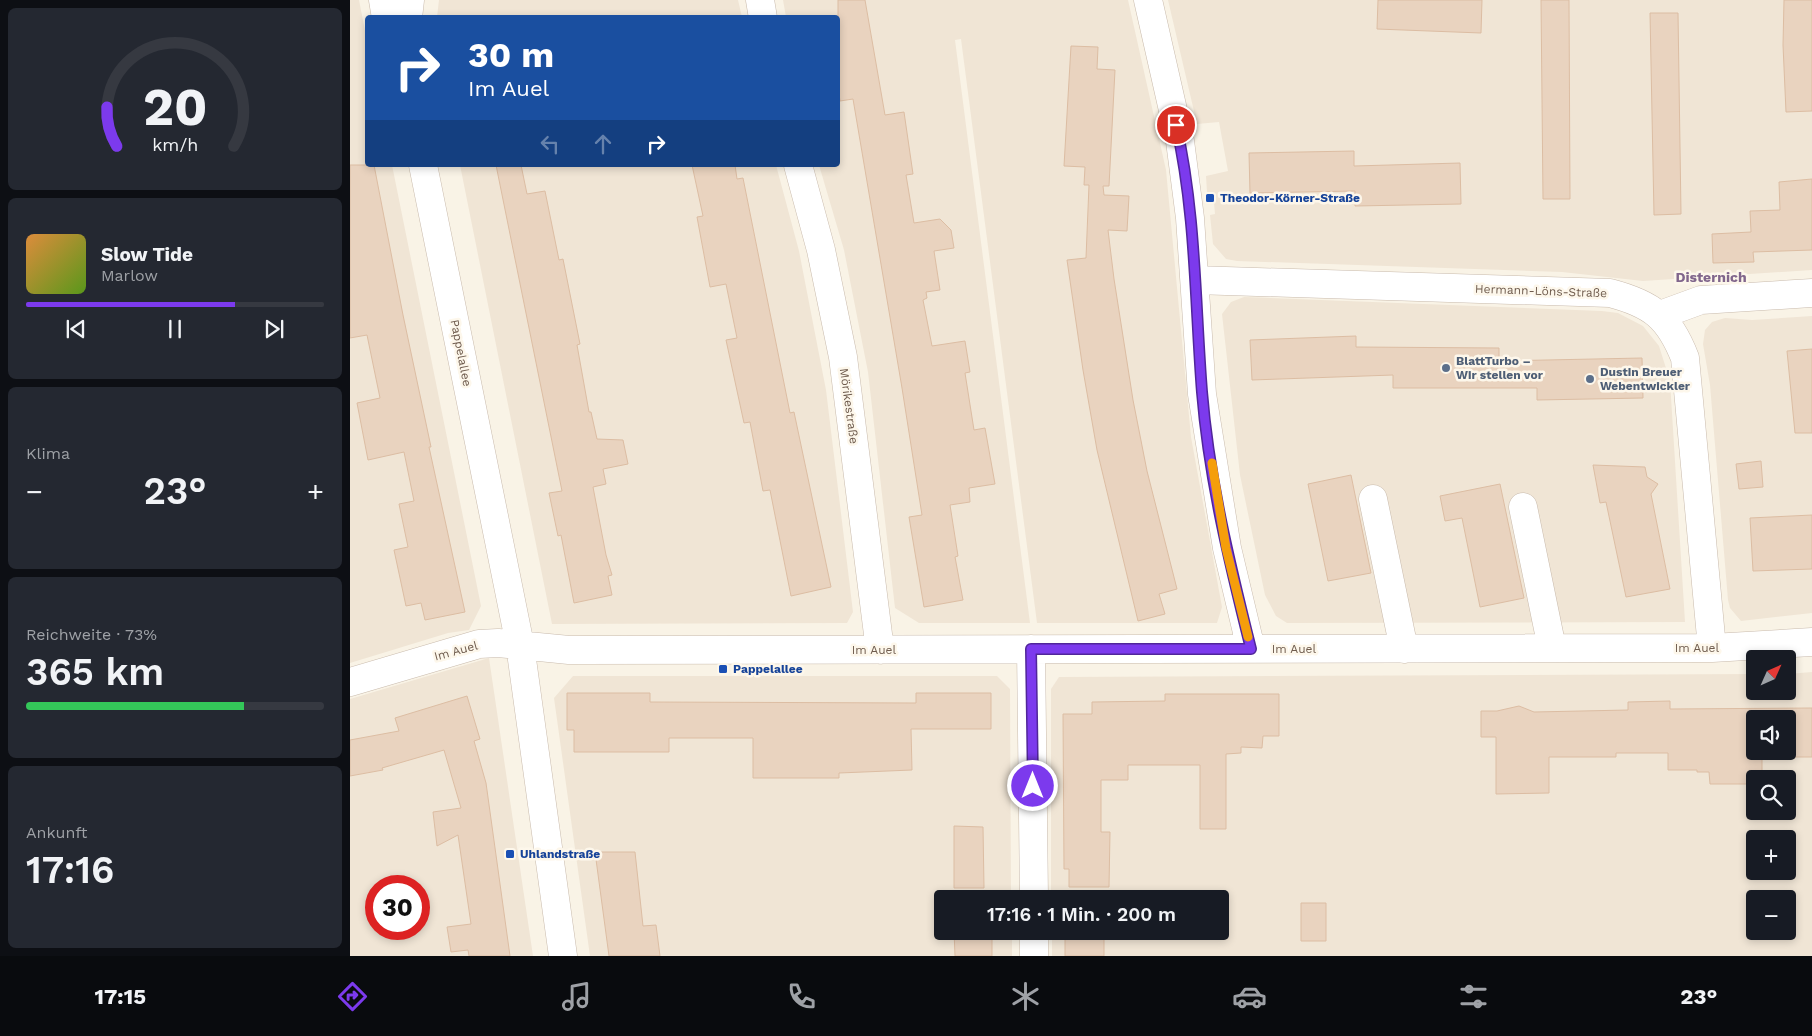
<!DOCTYPE html>
<html lang="de">
<head>
<meta charset="utf-8">
<style>
	:root { --surface:#171b24; --page:#242831; --text:#f1f3f6; --muted:#9ea1a6; --line:#363941; --accent:#7c3aed }
	body { margin:0; font-family:"Work Sans",sans-serif; background:var(--page); color:var(--text); height:100vh; display:flex; flex-direction:column; font-size:19px; white-space:nowrap }
	* { box-sizing:border-box; margin:0 }
	p { font-size:16px; color:var(--muted) }
	.icon { flex:none; width:28px; height:28px; fill:none; stroke:currentColor; stroke-width:2; stroke-linecap:round; stroke-linejoin:round }
	.map { position:relative; flex:1; overflow:hidden }
	.panel { display:flex; flex-direction:column; gap:8px; padding:8px; background:#0d0f14; width:350px }
	.panel>* { flex:none }
	.guide { position:absolute; left:15px; top:15px; width:475px; height:152px; border-radius:5px; box-shadow:0 2px 8px #0003; background:#1a4fa0; color:#fff; overflow:hidden }
	.needle { width:32px; rotate:45deg }
	.fabs { position:absolute; left:1396px; top:650px; display:grid; gap:10px }
	.fabs a { display:grid; place-items:center; width:50px; height:50px; border-radius:5px; background:var(--surface); box-shadow:0 2px 8px #0003; font-size:25px }
	.speed { position:absolute; left:15px; top:875px; display:flex; gap:10px; font-size:25px; font-weight:700; text-align:center }
	.speed>* { display:grid; place-content:center; width:65px; height:65px; border-radius:50%; background:var(--surface); box-shadow:0 2px 8px #0003; line-height:1 }
	.speed .limit { border:8px solid #d22; background:#fff; color:#111 }
	.pin { position:absolute; display:grid; place-items:center; width:42px; height:42px; color:#fff; margin:-21px; border:2px solid #fff; border-radius:50%; box-shadow:0 1px 5px #0007 }
	.me { position:absolute; width:55px; margin:-28px; rotate:0deg; stroke-linejoin:round; filter:drop-shadow(0 0 4px #0008) }
	.turn { display:flex; align-items:center; gap:18px; height:105px; padding:0 20px; font-size:22px }
	.turn .icon { width:65px; height:65px; stroke-width:2.5 }
	.turn b { display:block; font-size:35px; line-height:42px }
	.lanes { display:flex; align-items:center; height:48px; padding:0 20px; background:#0003; justify-content:center; gap:25px; direction:ltr }
	.lanes .off { opacity:.35 }
	.big { font-size:38px; font-weight:600; line-height:1.1 }
	.panel .tile { flex:1; display:flex; flex-direction:column; justify-content:center; gap:8px; min-width:0; padding:0 18px; border-radius:8px; background:var(--page) }
	.panel .dial { align-items:center; gap:0 }
	.dial svg { height:130px; overflow:visible; fill:none; stroke:var(--line); stroke-width:7; stroke-linecap:round; text-anchor:middle }
	.dial text { fill:var(--text); stroke:none }
	.song { display:flex; align-items:center; gap:15px }
	.cover { width:60px; height:60px; border-radius:8px; background:linear-gradient(135deg,hsl(30 70% 55%),hsl(90 70% 35%)) }
	.played { height:5px; border-radius:2px; background:linear-gradient(90deg,var(--accent) 70%,var(--line) 70%) }
	.keys { display:flex; justify-content:space-around; direction:ltr }
	.heat { display:flex; justify-content:space-between; align-items:center; font-size:28px; direction:ltr }
	.charge { height:8px; border-radius:4px; background:linear-gradient(90deg,#34c759 73%,var(--line) 0) }
	.trip { position:absolute; left:584px; top:890px; width:295px; height:50px; border-radius:5px; background:var(--surface); box-shadow:0 2px 8px #0003; font-weight:600; line-height:50px; text-align:center }
	.tab-bar { display:flex; height:80px; justify-content:space-around; align-items:center; background:#090b0e; color:var(--muted) }
	.tab-bar .icon { width:35px; height:35px }
	.tab-bar .on { color:var(--accent) }
	.tab-bar b { font-size:22px; color:var(--text) }
	main { display:flex; flex:1; min-height:0 }
	.map>svg:first-child { display:block }
	.residential { fill:#f0e5d5; fill-rule:evenodd }
	.building { fill:#e9d3bf; stroke:#dcbda3; fill-rule:evenodd }
	.lines { fill:none; stroke-linecap:round; stroke-linejoin:round }
	.minor-casing { stroke:#c9bbad; stroke-width:29 }
	.minor { stroke:#fff; stroke-width:28 }
	.route-casing { stroke:#51269a; stroke-width:12 }
	.route { stroke:#7c3aed; stroke-width:9 }
	.slow { stroke:#f59e0b; stroke-width:9 }
	.transit-dot { fill:#1a4fb4; stroke:#fdf7eb; stroke-width:2 }
	.service-dot { fill:#5c6f8a; stroke:#fdf7eb; stroke-width:2 }
	.labels { text-anchor:middle; dominant-baseline:central; stroke-width:5; stroke-linejoin:round; paint-order:stroke }
	.transit-label { font-size:12px; font-weight:bold; fill:#164399; stroke:#fdf7eb; text-anchor:start }
	.street-label { font-size:12px; fill:#6f5c4e; stroke:#fdf7eb }
	.service-label { font-size:12px; font-weight:bold; fill:#4e5e75; stroke:#fdf7eb; text-anchor:start }
	.neighbourhood-label { font-size:14px; font-weight:bold; fill:#81668c; stroke:#fdf7eb }
</style>
</head>
<body>
<main>
<section class="panel">
<div class="tile dial"><svg viewBox="0 0 100 80">
<path d="M14 69A42 42 0 1 1 86 69"/>
<path d="M14 69A42 42 0 0 1 8 45" stroke="#7c3aed"/>
<text x="50" y="56" font-size="32" font-weight="700">20</text>
<text x="50" y="72" font-size="11">km/h</text>
</svg></div>
<div class="tile">
<div class="song"><i class="cover"></i><div><b>Slow Tide</b><p>Marlow</p></div></div>
<div class="played"></div>
<div class="keys"><svg class="icon" aria-label="previous" viewBox="0 0 24 24"><path d="M18 5L8 12l10 7zM5 5v14"/></svg><svg class="icon" aria-label="pause" viewBox="0 0 24 24"><path d="M8 5v14M16 5v14"/></svg><svg class="icon" aria-label="next" viewBox="0 0 24 24"><path d="M6 5l10 7-10 7zM19 5v14"/></svg></div>
</div>
<div class="tile"><p>Klima</p>
<div class="heat"><a>−</a><b class="big">23°</b><a>+</a></div>
</div>
<div class="tile"><p>Reichweite · 73%</p><b class="big">365 km</b><div class="charge"></div></div>
<div class="tile"><p>Ankunft</p><b class="big">17:16</b></div>
</section>
<div class="map">
<svg width="1462" height="956" viewBox="0 0 1462 956">
	<rect width="100%" height="100%" fill="#f9f3e6"/>
	<path class="residential" d="M0 0H9L17 41 18 165H42L131 606 119 630 98 633 0 663Z
		M89 0H388L392 17H87Z
		M433 0H778L816 170 841 437 872 607 867 623H687L611 39 605 40 680 623H569L545 608 518 372 494 250 469 165H488V18L436 17Z
		M818 0H1462V270L1293 281 1212 272 887 261 876 259 863 244 860 215 865 214 863 192H857L856 176 878 171 869 122 847 124Z
		M110 165H426L449 251 476 390 503 612 497 623 202 624Z
		M894 297 1252 311 1268 313 1293 326 1309 346 1320 381 1335 622 937 623 926 616 915 595 890 475 872 314 881 302Z
		M1462 316V613L1391 621 1380 608 1378 600 1360 385 1353 344 1355 330 1362 322 1375 318 1402 320Z
		M139 658 183 956H0V699ZM26 886H69V929H26Z
		M1462 672V956H702V931H870V899H701V689L709 677 1405 674V691H1438V674ZM1405 719H1438V751H1405ZM1405 779H1438V811H1405ZM1405 839H1438V871H1405ZM1405 899H1438V931H1405Z
		M223 676H647L660 689 661 899H592V931H662V956H240L204 698Z"/>
	<path class="building" d="M488 0H515L535 115 554 112 563 174 556 175 564 223 590 219 601 230 604 248 584 251 590 290 576 292 577 298 573 300 582 346 615 341 620 372 615 373 624 430 635 428 645 484 619 488 620 502 600 505 608 556 605 557 613 600 574 607 559 517 572 515 552 388 503 99 490 101 488 88Z
		M1028 0H1132L1131 33 1027 29Z
		M1191 0H1219L1220 199H1193Z
		M1434 0H1462V111L1436 112 1433 45Z
		M1300 13H1328L1331 214 1304 215Z
		M721 46 748 47 747 69 765 70 759 186H753L754 195 779 196 777 231 758 230 764 279 783 400 797 471 827 589 809 594 815 614 788 621 747 450 733 370 717 260 736 258 739 185H734L735 167 714 166Z
		M1004 151V166L1110 163 1111 204 1005 206V191L900 193 899 153Z
		M0 165H24L53 315 81 447H79L115 612 75 620 71 603 56 606 44 550 58 547 49 504 64 501 54 452 18 460 7 403 30 398 17 335 0 338Z
		M146 165H171L177 194 195 191 209 260 213 259 230 344 227 345 239 412H241L247 439 273 440 278 464 253 469 256 484 243 487 256 555 262 575 258 576 262 595 224 603 211 535 208 536 199 493 212 491Z
		M342 165H385L387 179 393 178 440 413 444 412 481 587 441 596 420 490 413 491 400 422 394 423 376 340 387 338 376 284 360 287 347 217 353 216Z
		M1462 179V250L1403 252 1404 262 1363 263 1362 234 1401 232 1400 211 1430 210 1429 182Z
		M1006 336V347L1149 348V361L1292 358 1293 398 1187 400V388H1043V375L902 380 900 340Z
		M1462 349V433H1445L1437 351Z
		M1411 461 1413 487 1389 489 1386 464Z
		M1243 465 1295 467 1297 477 1308 484 1301 494 1320 589 1276 597 1256 502 1250 503Z
		M1001 475 1021 573 978 581 958 484Z
		M1150 484 1174 598 1130 607 1112 518 1095 521 1090 496Z
		M1462 515V569L1403 571 1400 518Z
		M217 693H300V702L566 703V693H641V729H561L562 770 489 773V778H403V738H319V752H224V730H217Z
		M815 694H929V736H913L912 748 891 747V753L876 754V829H850V765H778V780H751V832H760L759 887H719V869H714L713 714H742V702L815 701Z
		M117 696 130 739 124 741 136 783 160 956H119L118 950 101 952 97 927 121 924 108 835 87 846 83 812 111 808 94 750 32 768 33 770 0 776V740L49 731 45 718Z
		M1320 701V709L1462 708V757H1412V779H1405V784H1360L1359 772H1347V770H1318V753H1266V757H1199V793L1146 794V737H1131V711H1147L1169 706 1184 712 1278 710V702ZM1405 719H1438V751H1405Z
		M604 826 633 827 634 888H604Z
		M245 852H285L293 926 306 925 310 956H259Z
		M951 903H976V941H951Z
		M604 931H642V956H605Z
		M715 931H754V956H715Z"/>
	<g class="lines">
		<g class="minor-casing">
			<path id="minor" d="M33 0 36 18
				M410 0 413 18
				M798 0 830 141 840 218 852 394 877 548 901 649
				M58 18 60 0
				M73 165 170 645 213 956
				M448 165 471 250 493 357 530 650
				M845 280 1260 293C1302 304 1319 317 1335 358L1362 648
				M1310 315 1351 300 1462 293
				M1023 499 1054 649
				M1173 507 1202 648
				M681 649 684 899
				M0 682 129 644 148 643 219 650 1362 648 1462 642
				M684 931V956"/>
		</g>
		<use href="#minor" class="minor"/>
	</g>
	<g class="lines">
		<g class="route-casing">
			<path id="route" d="M683 786 681 649H901C880 565 859 479 852 392 845 304 846 212 826 125"/>
		</g>
		<use href="#route" class="route"/>
		<path class="slow" d="M862 463 876 548 898 637"/>
	</g>
	<g class="transit-dot">
		<rect x="855" y="193" width="10" height="10" rx="2.5"/>
		<rect x="368" y="664" width="10" height="10" rx="2.5"/>
		<rect x="155" y="849" width="10" height="10" rx="2.5"/>
	</g>
	<g class="service-dot">
		<circle cx="1096" cy="368" r="5"/>
		<circle cx="1240" cy="379" r="5"/>
	</g>
	<g class="labels">
		<g class="transit-label">
			<text x="870" y="198">Theodor-Körner-Straße</text>
			<text x="383" y="669">Pappelallee</text>
			<text x="170" y="854">Uhlandstraße</text>
		</g>
		<g class="street-label">
			<text transform="translate(1191 291) rotate(2)">Hermann-Löns-Straße</text>
			<text transform="translate(111 353) rotate(79)">Pappelallee</text>
			<text transform="translate(499 406) rotate(82)">Mörikestraße</text>
			<text x="1347" y="648">Im Auel</text>
			<text x="944" y="649">Im Auel</text>
			<text x="524" y="650">Im Auel</text>
			<text transform="translate(106 651) rotate(-15)">Im Auel</text>
		</g>
		<g class="service-label">
			<text x="1106" y="361">BlattTurbo –<tspan x="1106" dy="14">Wir stellen vor</tspan></text>
			<text x="1250" y="372">Dustin Breuer<tspan x="1250" dy="14">Webentwickler</tspan></text>
		</g>
		<g class="neighbourhood-label">
			<text x="1361" y="277">Disternich</text>
		</g>
	</g>
</svg>
<div class="fabs">
<a><svg class="needle" viewBox="-14 -14 28 28"><path d="M0-13l5 13h-10z" fill="#e53935"/><path d="M0 13l5-13h-10z" fill="#9ea1a6"/></svg></a>
<a><svg class="icon" aria-label="sound" viewBox="0 0 24 24"><path d="M4 9h4l5-4v14l-5-4H4zM17 9q2 3 0 6"/></svg></a>
<a><svg class="icon" aria-label="search" viewBox="0 0 24 24"><circle cx="10" cy="10" r="6"/><path d="M15 15l6 6"/></svg></a>
<a>+</a>
<a>−</a>
</div>
<div class="speed"><div class="limit">30</div></div>
<div class="pin" style="left:826px;top:125px;background:#d93025"><svg class="icon" aria-label="arrive" viewBox="0 0 24 24"><path d="M6 21V4h12l-3 4 3 4H6"/></svg></div>
<svg class="me" style="left:683px;top:786px" viewBox="-20 -20 40 40"><circle r="17" fill="#7c3aed" stroke="#fff" stroke-width="3"/><path d="M0-11L8 9 0 5-8 9z" fill="#fff"/></svg>
<div class="trip">17:16 · 1 Min. · 200 m</div>
<div class="guide">
<div class="turn"><svg class="icon" aria-label="right" viewBox="0 0 24 24"><path d="M7 20v-9h11M14 6l5 5-5 5"/></svg><div><b>30 m</b>Im Auel</div></div>
<div class="lanes"><svg class="icon off" aria-label="left" viewBox="0 0 24 24"><path d="M17 20v-9H6M10 6l-5 5 5 5"/></svg><svg class="icon off" aria-label="ahead" viewBox="0 0 24 24"><path d="M12 20V5M6 11l6-6 6 6"/></svg><svg class="icon" aria-label="right" viewBox="0 0 24 24"><path d="M7 20v-9h11M14 6l5 5-5 5"/></svg></div>
</div>
</div>
</main>
<nav class="tab-bar">
<b>17:15</b>
<svg class="icon on" aria-label="directions" viewBox="0 0 24 24"><path d="M12 3l9 9-9 9-9-9zM9 14v-3h6M13 9l2 2-2 2"/></svg>
<svg class="icon" aria-label="music" viewBox="0 0 24 24"><path d="M9 18V5l10-2v13"/><circle cx="6" cy="18" r="3"/><circle cx="16" cy="16" r="3"/></svg>
<svg class="icon" aria-label="phone" viewBox="0 0 24 24"><path d="M5 4h4l2 5-3 2q2 4 5 5l2-3 5 2v4C11 20 4 13 5 4z"/></svg>
<svg class="icon" aria-label="climate" viewBox="0 0 24 24"><path d="M12 3v18M4 7l16 10M4 17L20 7"/></svg>
<svg class="icon" aria-label="car" viewBox="0 0 24 24"><path d="M5 17H2v-5l4-1 3-4h7l3 4 3 1v5h-3M9 17h6M6 11h13"/><circle cx="7" cy="17" r="2"/><circle cx="17" cy="17" r="2"/></svg>
<svg class="icon" aria-label="filters" viewBox="0 0 24 24"><path d="M4 7h16M4 17h16"/><circle cx="9" cy="7" r="2"/><circle cx="15" cy="17" r="2"/></svg>
<b>23°</b>
</nav>
</body>
</html>
